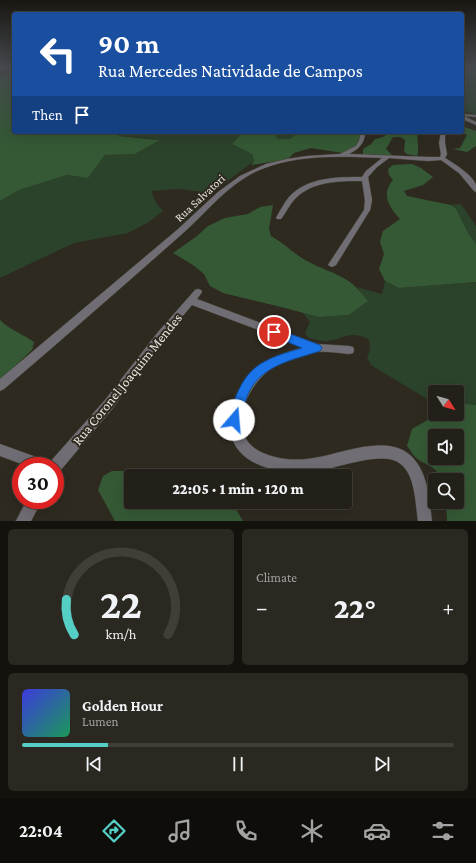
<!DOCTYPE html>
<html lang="en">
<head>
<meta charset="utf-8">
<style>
	:root { --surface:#222018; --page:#2a2821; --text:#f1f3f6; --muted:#a2a3a2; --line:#3f3e37; --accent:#55cec6 }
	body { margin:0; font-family:"Crimson Pro",serif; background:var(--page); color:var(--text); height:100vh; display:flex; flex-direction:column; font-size:15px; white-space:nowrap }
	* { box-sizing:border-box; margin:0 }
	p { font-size:13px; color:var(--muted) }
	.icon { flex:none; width:22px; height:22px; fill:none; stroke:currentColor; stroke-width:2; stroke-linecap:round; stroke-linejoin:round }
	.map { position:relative; height:521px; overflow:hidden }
	.side { display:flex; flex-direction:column; gap:8px; padding:8px; background:#13120d; flex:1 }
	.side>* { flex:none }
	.hud { position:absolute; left:12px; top:12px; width:452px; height:122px; border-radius:4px; box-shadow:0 4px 16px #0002,0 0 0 1px var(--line); background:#1a4fa0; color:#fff; overflow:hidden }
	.needle { width:26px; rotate:127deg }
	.controls { position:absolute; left:428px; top:385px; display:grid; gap:8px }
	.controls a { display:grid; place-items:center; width:36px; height:36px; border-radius:4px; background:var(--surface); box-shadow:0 4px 16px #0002,0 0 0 1px var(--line); font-size:20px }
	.speed { position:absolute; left:12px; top:457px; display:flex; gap:8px; font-size:20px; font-weight:700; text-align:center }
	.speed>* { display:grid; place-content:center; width:52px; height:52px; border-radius:50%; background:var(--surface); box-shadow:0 4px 16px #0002,0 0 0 1px var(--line); line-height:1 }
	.speed .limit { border:6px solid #d22; background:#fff; color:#111 }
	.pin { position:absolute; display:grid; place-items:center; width:34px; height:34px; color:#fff; margin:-17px; border:2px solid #fff; border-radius:50%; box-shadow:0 1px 4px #0007 }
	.me { position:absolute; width:44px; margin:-22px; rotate:18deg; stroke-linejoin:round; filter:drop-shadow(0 0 3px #0008) }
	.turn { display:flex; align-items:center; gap:14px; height:84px; padding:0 20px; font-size:18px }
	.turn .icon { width:52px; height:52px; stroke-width:2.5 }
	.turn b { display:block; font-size:28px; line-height:34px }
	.then { display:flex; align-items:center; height:38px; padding:0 20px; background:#0003; gap:8px; font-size:15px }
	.big { font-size:30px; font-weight:800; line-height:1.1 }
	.side .tile { flex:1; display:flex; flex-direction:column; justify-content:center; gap:6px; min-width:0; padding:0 14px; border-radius:6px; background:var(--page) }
	.side .dial { align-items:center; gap:0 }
	.dial svg { height:104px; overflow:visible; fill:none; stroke:var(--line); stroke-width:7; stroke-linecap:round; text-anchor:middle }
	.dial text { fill:var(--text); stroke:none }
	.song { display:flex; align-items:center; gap:12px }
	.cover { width:48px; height:48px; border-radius:6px; background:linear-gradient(135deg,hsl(240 70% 55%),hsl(150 70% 35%)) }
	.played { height:4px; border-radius:2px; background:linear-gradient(90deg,var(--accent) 20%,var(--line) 20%) }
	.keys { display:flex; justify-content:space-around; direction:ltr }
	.heat { display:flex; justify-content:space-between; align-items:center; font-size:22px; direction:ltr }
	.side .tiles { flex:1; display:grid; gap:8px; grid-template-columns:1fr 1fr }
	.tile:last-child { grid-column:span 2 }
	.trip { position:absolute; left:124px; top:469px; width:228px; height:40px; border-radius:4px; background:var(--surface); box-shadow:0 4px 16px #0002,0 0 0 1px var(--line); font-weight:800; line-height:40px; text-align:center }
	.tabs { display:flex; height:64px; justify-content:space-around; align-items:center; background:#0e0d0a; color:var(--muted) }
	.tabs .icon { width:28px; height:28px }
	.tabs .current { color:var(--accent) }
	.tabs b { font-size:18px; color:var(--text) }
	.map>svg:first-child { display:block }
	.green { fill:#2b422b }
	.forest { fill:#355935; fill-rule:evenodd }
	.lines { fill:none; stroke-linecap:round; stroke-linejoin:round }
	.minor-casing { stroke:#4c483e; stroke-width:1 }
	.minor { fill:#706e74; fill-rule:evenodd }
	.route { fill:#1a73e8; stroke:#114b97 }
	.labels { text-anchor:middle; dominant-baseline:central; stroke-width:4; stroke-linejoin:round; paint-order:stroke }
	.street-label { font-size:12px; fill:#e8e5de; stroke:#2e2a20 }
	.near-street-label { font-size:14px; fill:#e8e5de; stroke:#2e2a20 }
</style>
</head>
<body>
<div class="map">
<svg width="476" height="521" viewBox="0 0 476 521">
	<rect width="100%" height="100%" fill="#2e2a20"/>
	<path class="green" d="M462 68 476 70V114L462 110Z
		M121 132H251L240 135 232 144 252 154 254 161 212 193 179 189 151 191 157 204 163 211 149 222 128 233 74 243 0 278V201L19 190 67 175 88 178 105 155 135 154 160 140 148 138 117 136Z
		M271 132H299L300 133 290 139H278Z
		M461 204 476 226V244C464 233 463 215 451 205Z
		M385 281 399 288 476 282V405L457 404V392H435V404L371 365 367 358 370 350 369 339C348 330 346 339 328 341 322 342 314 339 308 338L305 333 310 322 302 312 319 317 349 315 368 301 357 287 382 294Z"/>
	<path class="forest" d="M14 73V132H121L118 136 160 140 135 154 105 155 88 178 67 175 19 190 0 201V77Z
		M462 126 476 131V146L467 152 453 149 460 148 467 135 462 132Z
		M251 132H272L278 139H290L299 132H361L362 135 359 143 353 149 343 153 311 148 294 153 289 158 278 161 251 165 254 161 252 154 232 144 240 135Z
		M385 132H418C416 140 420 148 417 156L407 154 404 151 405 140 400 137H393L386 149 393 156 363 154V149L371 144 375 139 383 137 386 135Z
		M412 164 421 168 433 177 423 185 404 191 407 196 451 205 456 209 468 233 476 244V282L399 288 385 281 379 269 384 254 380 242 383 231 400 219C390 208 380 194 393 180L389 175 388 169 393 165Z
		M273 205 269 229 271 236C284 243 294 254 307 261 335 276 347 273 368 301L349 315 319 317 285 308 223 293 210 286 204 274 193 265 173 253 197 236 208 226 225 218 248 214 260 207Z
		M0 320C10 330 23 334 34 342L32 350 0 380Z
		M459 403 476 405V521H447L446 502H457V480H441C438 466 424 465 415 457 412 454 410 449 407 446L412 429 438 414H457V404ZM435 436H457V458H435Z
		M112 471H130L136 476H131V502H160L166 508C181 507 220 497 232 505 236 508 240 516 243 521H115L98 490 103 476Z"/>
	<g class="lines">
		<g class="minor-casing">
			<path id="minor" d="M0 68H14L0 70Z
				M462 114 476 115V117L464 116 476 122V125L462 119Z
				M361 132H365C365 143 359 149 349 154L428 157H440L441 154 439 143 441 132H445V143L447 154 445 158C453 163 473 175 476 185 476 187 476 190 476 192L474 191 459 173 441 160 428 161 389 158 377 167 368 177 372 200 370 210 336 265 332 267 328 265 364 210 365 200 362 181C339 181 312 181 295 199 289 205 286 213 281 219H277L276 218C280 211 284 203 289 197 307 177 338 177 362 177L366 171 382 158C341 156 295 154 257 171 227 185 206 213 182 234 123 286 64 338 4 389L0 391V379L177 230 218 192 240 176 266 164 287 159 307 156 340 154 356 146 359 141Z
				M198 289 201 290 202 292 197 299 317 344 349 346 353 347 354 350 353 353 349 354C339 353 326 351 316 352 304 354 286 360 276 366 246 382 223 436 263 453 279 460 297 461 314 458 340 454 381 436 406 452 428 467 429 498 432 521H418C415 502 416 471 396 461 377 452 333 469 313 472 295 474 278 472 262 466 249 461 239 454 233 441 225 421 233 398 245 381 259 360 281 354 304 347L192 305 164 338 113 408 60 471 55 473V466H27L0 456V444L50 462 105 400 158 332 195 290Z
				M27 500H42L31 521H16Z"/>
		</g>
		<use href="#minor" class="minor"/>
	</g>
	<linearGradient id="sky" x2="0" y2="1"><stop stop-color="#191712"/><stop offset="0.48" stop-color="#464a4e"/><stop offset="1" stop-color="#464a4e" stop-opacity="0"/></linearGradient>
	<rect width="476" height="141" fill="url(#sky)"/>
	<path class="route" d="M274 328 320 345 322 348 320 351C293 360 261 365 248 394 244 404 243 414 239 424L234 426 229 424 227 420C244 370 252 362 302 348L270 335 269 332Z"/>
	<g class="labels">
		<g class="street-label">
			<text transform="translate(200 198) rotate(-43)">Rua Salvatori</text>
		</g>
		<g class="near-street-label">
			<text transform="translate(127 379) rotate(-51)">Rua Coronel Joaquim Mendes</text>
		</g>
	</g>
</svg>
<div class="controls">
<a><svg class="needle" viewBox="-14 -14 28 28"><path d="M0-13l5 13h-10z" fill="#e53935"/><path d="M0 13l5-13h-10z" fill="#a2a3a2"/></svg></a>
<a><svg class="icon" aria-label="sound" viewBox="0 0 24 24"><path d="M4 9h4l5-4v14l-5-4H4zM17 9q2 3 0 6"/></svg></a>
<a><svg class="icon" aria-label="search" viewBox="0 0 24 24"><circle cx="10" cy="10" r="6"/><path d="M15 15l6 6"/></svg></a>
</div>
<div class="speed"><div class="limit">30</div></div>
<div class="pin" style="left:274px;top:332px;background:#d93025"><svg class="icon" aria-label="arrive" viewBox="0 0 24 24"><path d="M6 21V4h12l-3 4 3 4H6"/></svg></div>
<svg class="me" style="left:234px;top:420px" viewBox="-20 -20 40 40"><circle r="19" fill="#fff"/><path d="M0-13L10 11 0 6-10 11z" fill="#1a73e8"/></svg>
<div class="trip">22:05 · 1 min · 120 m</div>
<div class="hud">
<div class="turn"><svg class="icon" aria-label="left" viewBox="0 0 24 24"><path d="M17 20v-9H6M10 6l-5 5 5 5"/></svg><div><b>90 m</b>Rua Mercedes Natividade de Campos</div></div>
<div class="then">Then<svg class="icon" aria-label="arrive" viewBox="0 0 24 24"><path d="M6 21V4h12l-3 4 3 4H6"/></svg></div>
</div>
</div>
<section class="side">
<div class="tiles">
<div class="tile dial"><svg viewBox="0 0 100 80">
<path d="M14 69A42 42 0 1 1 86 69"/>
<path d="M14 69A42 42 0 0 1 8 42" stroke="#55cec6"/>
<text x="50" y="56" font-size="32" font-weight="700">22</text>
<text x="50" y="72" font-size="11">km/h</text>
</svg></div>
<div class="tile"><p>Climate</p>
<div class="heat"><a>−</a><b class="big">22°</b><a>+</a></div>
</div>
<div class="tile">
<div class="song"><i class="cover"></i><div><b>Golden Hour</b><p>Lumen</p></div></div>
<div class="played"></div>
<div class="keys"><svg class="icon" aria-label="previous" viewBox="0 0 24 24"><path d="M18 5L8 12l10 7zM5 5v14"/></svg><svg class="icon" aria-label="pause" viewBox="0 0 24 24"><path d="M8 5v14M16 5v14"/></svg><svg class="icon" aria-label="next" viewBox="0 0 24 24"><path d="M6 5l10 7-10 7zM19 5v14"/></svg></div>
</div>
</div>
</section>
<nav class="tabs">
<b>22:04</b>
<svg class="icon current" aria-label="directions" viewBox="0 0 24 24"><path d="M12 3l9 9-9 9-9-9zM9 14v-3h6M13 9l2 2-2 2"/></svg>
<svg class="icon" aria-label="music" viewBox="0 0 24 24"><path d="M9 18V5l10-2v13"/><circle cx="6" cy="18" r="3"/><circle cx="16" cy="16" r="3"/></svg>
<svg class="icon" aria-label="phone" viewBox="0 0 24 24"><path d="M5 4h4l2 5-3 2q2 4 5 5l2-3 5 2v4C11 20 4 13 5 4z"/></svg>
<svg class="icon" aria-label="climate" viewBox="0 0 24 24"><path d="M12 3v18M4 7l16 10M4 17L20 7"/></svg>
<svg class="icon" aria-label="car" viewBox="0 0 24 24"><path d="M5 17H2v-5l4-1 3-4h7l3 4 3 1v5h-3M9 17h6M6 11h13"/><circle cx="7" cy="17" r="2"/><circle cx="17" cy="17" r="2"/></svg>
<svg class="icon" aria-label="filters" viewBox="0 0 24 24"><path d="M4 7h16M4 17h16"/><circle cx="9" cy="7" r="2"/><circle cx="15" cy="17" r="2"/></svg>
</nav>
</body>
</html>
